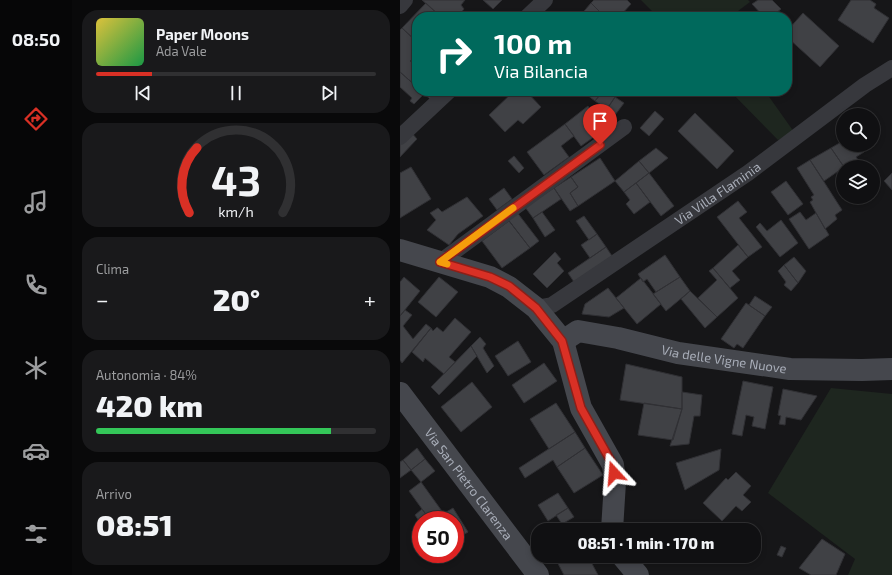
<!DOCTYPE html>
<html lang="it">
<head>
<meta charset="utf-8">
<style>
	:root { --surface:#101012; --page:#19191b; --text:#f1f3f6; --muted:#9c9d9f; --line:#303032; --accent:#d93025 }
	body { margin:0; font-family:"Exo 2",sans-serif; background:var(--page); color:var(--text); height:100vh; display:flex; flex-direction:column; font-size:15px; white-space:nowrap }
	* { box-sizing:border-box; margin:0 }
	p { font-size:13px; color:var(--muted) }
	.icon { flex:none; width:22px; height:22px; fill:none; stroke:currentColor; stroke-width:2; stroke-linecap:round; stroke-linejoin:round }
	.map { position:relative; flex:1; overflow:hidden }
	.side { display:flex; flex-direction:column; gap:10px; padding:10px; background:#09090a; width:328px }
	.side>* { flex:none }
	.hud { position:absolute; left:12px; top:12px; width:380px; height:84px; border-radius:16px; box-shadow:0 2px 6px #0003,0 0 0 1px var(--line); background:#00695c; color:#fff; overflow:hidden }
	.buttons { position:absolute; left:436px; top:108px; display:grid; gap:8px }
	.buttons a { display:grid; place-items:center; width:44px; height:44px; border-radius:50%; background:var(--surface); box-shadow:0 2px 6px #0003,0 0 0 1px var(--line); font-size:20px }
	.speed { position:absolute; left:12px; top:511px; display:flex; gap:8px; font-size:20px; font-weight:700; text-align:center }
	.speed>* { display:grid; place-content:center; width:52px; height:52px; border-radius:50%; background:var(--surface); box-shadow:0 2px 6px #0003,0 0 0 1px var(--line); line-height:1 }
	.speed .limit { border:6px solid #d22; background:#fff; color:#111 }
	.pin { position:absolute; display:grid; place-items:center; width:34px; height:34px; color:#fff; margin:-41px -17px; border-radius:50% 50% 50% 0; rotate:-45deg; box-shadow:0 0 4px #0007 }
	.pin .icon { rotate:45deg }
	.me { position:absolute; width:44px; margin:-22px; rotate:341deg; stroke-linejoin:round; filter:drop-shadow(0 0 3px #0008) }
	.turn { display:flex; align-items:center; gap:14px; height:84px; padding:0 16px; font-size:18px }
	.turn .icon { width:52px; height:52px; stroke-width:2.5 }
	.turn b { display:block; font-size:28px; line-height:34px }
	.big { font-size:30px; font-weight:800; line-height:1.1 }
	.side .widget { flex:1; display:flex; flex-direction:column; justify-content:center; gap:6px; min-width:0; padding:0 14px; border-radius:16px; background:var(--page) }
	.side .dial { align-items:center; gap:0 }
	.dial svg { height:104px; overflow:visible; fill:none; stroke:var(--line); stroke-width:7; stroke-linecap:round; text-anchor:middle }
	.dial text { fill:var(--text); stroke:none }
	.song { display:flex; align-items:center; gap:12px }
	.cover { width:48px; height:48px; border-radius:6px; background:linear-gradient(135deg,hsl(50 70% 55%),hsl(140 70% 35%)) }
	.played { height:4px; border-radius:2px; background:linear-gradient(90deg,var(--accent) 20%,var(--line) 20%) }
	.keys { display:flex; justify-content:space-around; direction:ltr }
	.heat { display:flex; justify-content:space-between; align-items:center; font-size:22px; direction:ltr }
	.charge { height:6px; border-radius:3px; background:linear-gradient(90deg,#34c759 84%,var(--line) 0) }
	.trip { position:absolute; left:131px; top:523px; width:230px; height:40px; border-radius:16px; background:var(--surface); box-shadow:0 2px 6px #0003,0 0 0 1px var(--line); font-weight:800; line-height:40px; text-align:center }
	main { display:flex; flex:1; min-height:0 }
	.dock { display:flex; flex-direction:column; width:72px; justify-content:space-around; align-items:center; background:#060607; color:var(--muted) }
	.dock .icon { width:28px; height:28px }
	.dock .current { color:var(--accent) }
	.dock b { font-size:18px; color:var(--text) }
	.map>svg:first-child { display:block }
	.green { fill:#1e261f }
	.building { fill:#404145; stroke:#303034 }
	.lines { fill:none; stroke-linecap:round; stroke-linejoin:round }
	.minor { stroke:#37383d; stroke-width:16 }
	.secondary { stroke:#45474d; stroke-width:22 }
	.route-casing { stroke:#8d1f18; stroke-width:10 }
	.route { stroke:#d93025; stroke-width:7 }
	.slow { stroke:#f59e0b; stroke-width:7 }
	.labels { text-anchor:middle; dominant-baseline:central; stroke-width:4; stroke-linejoin:round; paint-order:stroke }
	.street-label { font-size:13px; fill:#a8adb8; stroke:#111113 }
</style>
</head>
<body>
<main>
<nav class="dock">
<b>08:50</b>
<svg class="icon current" aria-label="directions" viewBox="0 0 24 24"><path d="M12 3l9 9-9 9-9-9zM9 14v-3h6M13 9l2 2-2 2"/></svg>
<svg class="icon" aria-label="music" viewBox="0 0 24 24"><path d="M9 18V5l10-2v13"/><circle cx="6" cy="18" r="3"/><circle cx="16" cy="16" r="3"/></svg>
<svg class="icon" aria-label="phone" viewBox="0 0 24 24"><path d="M5 4h4l2 5-3 2q2 4 5 5l2-3 5 2v4C11 20 4 13 5 4z"/></svg>
<svg class="icon" aria-label="climate" viewBox="0 0 24 24"><path d="M12 3v18M4 7l16 10M4 17L20 7"/></svg>
<svg class="icon" aria-label="car" viewBox="0 0 24 24"><path d="M5 17H2v-5l4-1 3-4h7l3 4 3 1v5h-3M9 17h6M6 11h13"/><circle cx="7" cy="17" r="2"/><circle cx="17" cy="17" r="2"/></svg>
<svg class="icon" aria-label="filters" viewBox="0 0 24 24"><path d="M4 7h16M4 17h16"/><circle cx="9" cy="7" r="2"/><circle cx="15" cy="17" r="2"/></svg>
</nav>
<section class="side">
<div class="widget">
<div class="song"><i class="cover"></i><div><b>Paper Moons</b><p>Ada Vale</p></div></div>
<div class="played"></div>
<div class="keys"><svg class="icon" aria-label="previous" viewBox="0 0 24 24"><path d="M18 5L8 12l10 7zM5 5v14"/></svg><svg class="icon" aria-label="pause" viewBox="0 0 24 24"><path d="M8 5v14M16 5v14"/></svg><svg class="icon" aria-label="next" viewBox="0 0 24 24"><path d="M6 5l10 7-10 7zM19 5v14"/></svg></div>
</div>
<div class="widget dial"><svg viewBox="0 0 100 80">
<path d="M14 69A42 42 0 1 1 86 69"/>
<path d="M14 69A42 42 0 0 1 20 19" stroke="#d93025"/>
<text x="50" y="56" font-size="32" font-weight="700">43</text>
<text x="50" y="72" font-size="11">km/h</text>
</svg></div>
<div class="widget"><p>Clima</p>
<div class="heat"><a>−</a><b class="big">20°</b><a>+</a></div>
</div>
<div class="widget"><p>Autonomia · 84%</p><b class="big">420 km</b><div class="charge"></div></div>
<div class="widget"><p>Arrivo</p><b class="big">08:51</b></div>
</section>
<div class="map">
<svg width="492" height="575" viewBox="0 0 492 575">
	<rect width="100%" height="100%" fill="#161618"/>
	<path class="green" d="M241 0H348L350 2 330 17H258Z
		M330 91H365L394 132 378 140Z
		M431 388 492 394V575H448L455 559 368 493Z"/>
	<path class="building" d="M22 0H65L61 5 64 9 57 17H41Z
		M83 0H102L93 9Z
		M194 0H227L231 4 221 15 223 17H205L191 3Z
		M358 0H372L381 9 371 17H364L352 4Z
		M451 0H470L476 4 474 8 489 18 473 43 438 20Z
		M26 3 41 17H17V42L2 28Z
		M191 3 205 17H179Z
		M403 13 439 46 420 67 387 37V31Z
		M2 28 17 42V54L10 61 17 68V87L0 72V30Z
		M0 72 17 87V91H21L24 94 14 104 10 101 12 98 0 87Z
		M21 91H35L36 92 30 99Z
		M114 91H126L141 107 123 124 118 120 105 132 89 115Z
		M182 91H203L195 101Z
		M203 91H208L215 97 207 109 195 101Z
		M215 97 224 103 215 115 207 109Z
		M188 106 205 129 181 146 165 124Z
		M255 111 264 119 249 136 240 128Z
		M295 113 334 151 317 169 278 131Z
		M165 124 174 136 161 146 169 157 144 175 127 152Z
		M11 132 17 139 0 157V143Z
		M443 141V145H460L464 152 456 157 463 167H444L431 148Z
		M256 148 268 158 249 173 239 161Z
		M431 148 444 167 424 181 410 160Z
		M114 156 124 168 119 173 108 161Z
		M200 158 215 181 178 206 170 193 178 187 171 177Z
		M410 160 442 210 435 215 437 219 425 229 410 202 413 200 411 197 414 195 397 168Z
		M239 161 249 173 224 192 215 181Z
		M11 167 31 199 0 218V173Z
		M249 173 274 206 261 216 236 183Z
		M492 173V190L484 181Z
		M171 177 178 187 170 193 178 206 170 211 154 188Z
		M386 181 403 204 388 215 371 192Z
		M236 183 250 202 234 214 226 204 230 200 224 192Z
		M104 188 112 199 97 210 89 199Z
		M154 188 161 199 133 218 125 207Z
		M67 197 83 216 58 234 49 245 27 230 36 220 30 213 38 208 42 212Z
		M338 201 347 212 339 218 362 247 348 257 317 217Z
		M116 211 139 241 130 248 107 218Z
		M142 212 155 230 145 237 133 218Z
		M400 212 406 220 416 213 429 235 409 249 389 219Z
		M184 216 197 234 189 240 176 221Z
		M381 220 398 243 380 257 356 227 360 223 367 231Z
		M109 221 130 248 102 268 82 241Z
		M197 234 206 247 190 258 181 245Z
		M338 245 348 257 332 271 340 280 330 288 313 268Z
		M206 247 212 256 174 282 168 273Z
		M155 252 161 259 157 263 164 271 147 288 133 274Z
		M265 255 280 277 256 292 247 279 243 282 238 274Z
		M394 257 406 271 398 283 384 265Z
		M384 265 398 283 391 291 384 285 386 282 378 271Z
		M313 268 338 298 317 317 298 298 317 280 309 271Z
		M4 277 20 291 0 316V282Z
		M39 277 58 292 36 317 18 302Z
		M280 277 290 291 266 311 253 294Z
		M241 278 261 304 237 324 216 298Z
		M208 288 224 308 209 317 182 314 185 304Z
		M290 291 317 317 305 328 281 299Z
		M355 296 372 307 365 316 349 305Z
		M346 303 365 316 343 348 337 344 334 348 321 339Z
		M5 310 12 315 3 326 13 339 26 324 31 328 2 363 0 360V316Z
		M55 318 71 332 49 357 55 362 44 374 25 358 23 362 12 352 31 328 33 331 37 327 43 332Z
		M80 337 86 344 83 348 94 366 87 373 71 346Z
		M118 341 131 362 108 376 95 356Z
		M71 346 77 356 39 395 31 387Z
		M144 363 157 381 124 403 112 385Z
		M226 364 282 377V409L220 400Z
		M343 381 373 387 365 429 352 426 354 417 346 415 342 436 332 434Z
		M72 382 92 407 61 432 41 407Z
		M383 389 417 396 401 420 386 417 385 425 379 424 381 416 378 415Z
		M282 392 302 395 300 416H294L289 444 270 446 282 409Z
		M156 403 175 432 149 449 130 419Z
		M244 403 282 409 273 440 238 435Z
		M175 432 185 448 157 467 153 460 125 478 119 468Z
		M17 448 25 459 11 470 3 460Z
		M185 448 203 475 174 493 157 467Z
		M321 449 319 470 285 490 276 463Z
		M25 459 35 471 21 482 11 470Z
		M3 460 11 470 0 478V462Z
		M336 472 351 486 343 495 351 502 342 511 336 506 322 521 303 503 326 478 328 480Z
		M21 482 44 514 33 520H30L9 491Z
		M158 493 168 508 148 521 138 505Z
		M53 508 68 532 55 540V520H33Z
		M168 508 174 517 162 524 156 515Z
		M22 509 30 520H21V524L15 515Z
		M422 539 445 554 436 575H411L399 568Z
		M381 546 386 548 382 557 377 555Z
		M154 556H188L198 575H164Z"/>
	<g class="lines">
		<g class="minor">
			<path d="M0 6 5 0"/>
			<path d="M127 17 145 0"/>
			<path d="M0 137 49 91"/>
			<path d="M40 262 224 127"/>
			<path id="s1" d="M136 308 152 305 348 173 465 85 492 68"/>
		</g>
		<g class="secondary">
			<path d="M0 250 90 277 109 287 136 308 163 341 181 408 213 465 215 482 212 530"/>
			<path id="s2" d="M163 341 178 331 218 338 278 353 390 369 462 370 492 369"/>
			<path id="s3" d="M0 393 138 575"/>
			<path d="M222 556 238 575"/>
		</g>
	</g>
	<g class="lines">
		<g class="route-casing">
			<path id="route" d="M200 145 40 262 90 277 109 286 136 308 162 341 181 408 213 465 214 473"/>
		</g>
		<use href="#route" class="route"/>
		<path class="slow" d="M47 264 40 262 113 208"/>
	</g>
	<g class="labels">
		<g class="street-label">
			<text stroke="none"><textPath href="#s1" startOffset="216">Via Villa Flaminia</textPath></text>
			<text stroke="none"><textPath href="#s2" startOffset="167">Via delle Vigne Nuove</textPath></text>
			<text stroke="none"><textPath href="#s3" startOffset="114">Via San Pietro Clarenza</textPath></text>
		</g>
	</g>
</svg>
<div class="buttons">
<a><svg class="icon" aria-label="search" viewBox="0 0 24 24"><circle cx="10" cy="10" r="6"/><path d="M15 15l6 6"/></svg></a>
<a><svg class="icon" aria-label="layers" viewBox="0 0 24 24"><path d="M12 4l9 5-9 5-9-5zM3 14l9 5 9-5"/></svg></a>
</div>
<div class="speed"><div class="limit">50</div></div>
<div class="pin" style="left:200px;top:145px;background:#d93025"><svg class="icon" aria-label="arrive" viewBox="0 0 24 24"><path d="M6 21V4h12l-3 4 3 4H6"/></svg></div>
<svg class="me" style="left:214px;top:473px" viewBox="-20 -20 40 40"><path d="M0-17L14 15 0 8-14 15z" fill="#d93025" stroke="#fff" stroke-width="4"/></svg>
<div class="trip">08:51 · 1 min · 170 m</div>
<div class="hud">
<div class="turn"><svg class="icon" aria-label="right" viewBox="0 0 24 24"><path d="M7 20v-9h11M14 6l5 5-5 5"/></svg><div><b>100 m</b>Via Bilancia</div></div>
</div>
</div>
</main>
</body>
</html>
